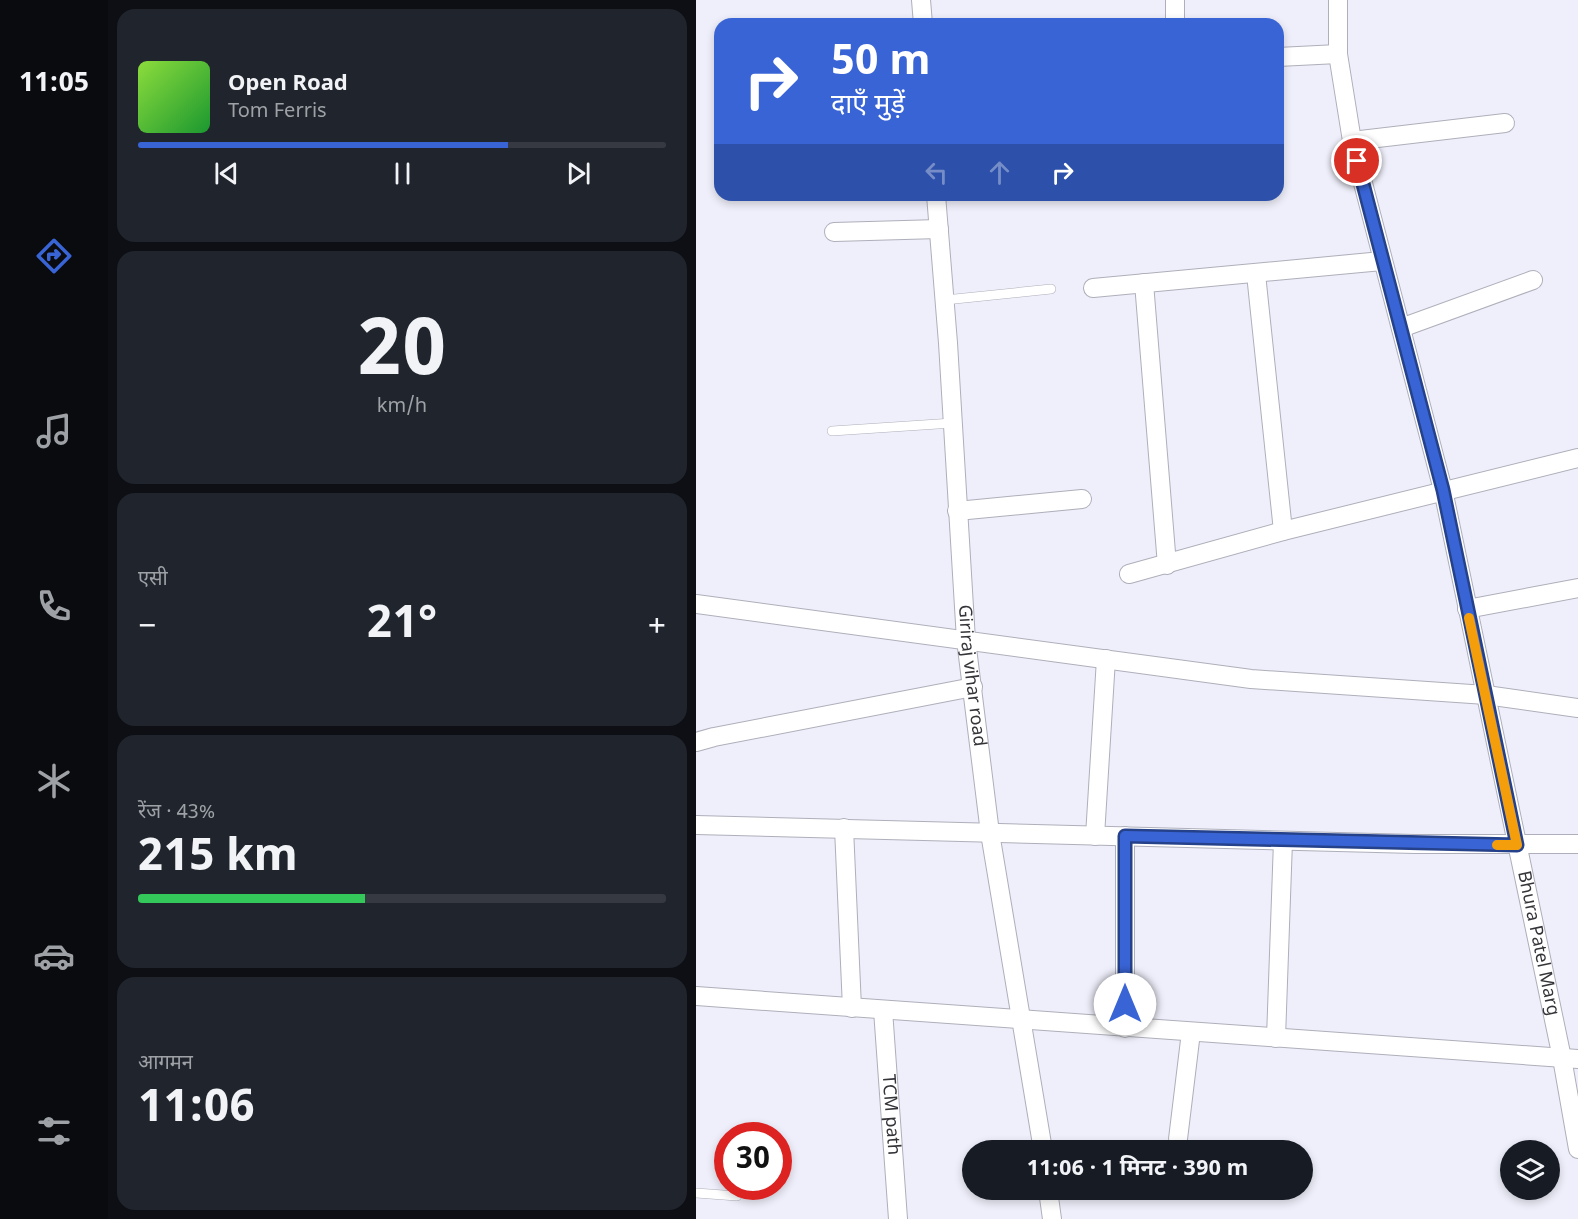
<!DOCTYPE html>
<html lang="hi">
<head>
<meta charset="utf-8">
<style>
	:root { --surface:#171b24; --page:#20242c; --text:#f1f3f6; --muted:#9ea1a6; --line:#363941; --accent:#3964d5 }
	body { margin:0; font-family:Georgia,"Noto Sans Devanagari",serif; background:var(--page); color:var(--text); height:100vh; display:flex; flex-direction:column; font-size:22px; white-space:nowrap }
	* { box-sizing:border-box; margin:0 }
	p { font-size:20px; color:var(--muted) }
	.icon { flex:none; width:33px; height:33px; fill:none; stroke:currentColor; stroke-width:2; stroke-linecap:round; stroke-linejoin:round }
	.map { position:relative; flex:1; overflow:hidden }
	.panel { display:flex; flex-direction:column; gap:9px; padding:9px; background:#0d0f14; width:588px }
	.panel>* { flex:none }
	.guide { position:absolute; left:18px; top:18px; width:570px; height:183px; border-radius:18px; box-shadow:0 3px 9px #0003; background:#3964d5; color:#fff; overflow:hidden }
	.buttons { position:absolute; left:804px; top:1140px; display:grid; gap:12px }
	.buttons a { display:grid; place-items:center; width:60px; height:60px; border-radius:50%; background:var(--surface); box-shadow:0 3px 9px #0003; font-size:30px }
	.speed { position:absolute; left:18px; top:1122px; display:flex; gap:12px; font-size:30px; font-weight:700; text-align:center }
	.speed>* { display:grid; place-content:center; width:78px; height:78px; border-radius:50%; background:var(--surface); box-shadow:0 3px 9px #0003; line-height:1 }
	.speed .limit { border:9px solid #d22; background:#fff; color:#111 }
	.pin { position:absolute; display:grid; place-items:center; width:51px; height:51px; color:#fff; margin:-26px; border:3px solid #fff; border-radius:50%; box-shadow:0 2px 6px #0007 }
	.me { position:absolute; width:66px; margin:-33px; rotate:0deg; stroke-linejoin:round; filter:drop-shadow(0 0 4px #0008) }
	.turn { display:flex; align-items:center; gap:21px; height:126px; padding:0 18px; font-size:27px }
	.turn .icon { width:78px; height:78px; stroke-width:2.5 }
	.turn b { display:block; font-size:42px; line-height:51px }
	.lanes { display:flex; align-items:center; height:57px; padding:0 18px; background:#0003; justify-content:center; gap:30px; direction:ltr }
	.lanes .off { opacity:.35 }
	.big { font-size:45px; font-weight:700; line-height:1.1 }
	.panel .tile { flex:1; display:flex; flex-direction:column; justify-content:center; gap:9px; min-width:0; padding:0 21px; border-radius:18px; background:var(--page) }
	.panel .dial { align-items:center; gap:0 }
	.dial b { font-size:78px; line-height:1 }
	.song { display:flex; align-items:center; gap:18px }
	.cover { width:72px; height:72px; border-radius:9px; background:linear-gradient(135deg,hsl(90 70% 55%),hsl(130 70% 35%)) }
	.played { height:6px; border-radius:3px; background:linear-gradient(90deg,var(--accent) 70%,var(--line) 70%) }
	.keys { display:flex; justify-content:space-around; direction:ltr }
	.heat { display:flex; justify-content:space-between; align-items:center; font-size:33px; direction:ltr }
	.charge { height:9px; border-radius:4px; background:linear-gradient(90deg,#34c759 43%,var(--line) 0) }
	.trip { position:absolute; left:266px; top:1140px; width:351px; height:60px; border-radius:30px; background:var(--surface); box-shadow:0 3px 9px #0003; font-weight:700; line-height:60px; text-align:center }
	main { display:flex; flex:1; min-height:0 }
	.tab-bar { display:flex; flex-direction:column; width:108px; justify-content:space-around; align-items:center; background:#090b0e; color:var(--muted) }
	.tab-bar .icon { width:42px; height:42px }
	.tab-bar .on { color:var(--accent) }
	.tab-bar b { font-size:27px; color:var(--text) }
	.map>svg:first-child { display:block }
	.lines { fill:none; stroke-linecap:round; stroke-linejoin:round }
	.service-casing { stroke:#aeafba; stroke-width:10 }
	.minor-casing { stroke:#aeafba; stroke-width:20 }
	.service { stroke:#fff; stroke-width:9 }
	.minor { stroke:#fff; stroke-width:18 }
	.route-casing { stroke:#25418a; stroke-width:15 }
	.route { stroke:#3964d5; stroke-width:10 }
	.slow { stroke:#f59e0b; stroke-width:10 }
	.labels { text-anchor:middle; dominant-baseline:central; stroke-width:4.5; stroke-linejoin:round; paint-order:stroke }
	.street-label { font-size:18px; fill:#343439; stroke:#fff }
</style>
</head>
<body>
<main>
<nav class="tab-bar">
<b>11:05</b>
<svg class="icon on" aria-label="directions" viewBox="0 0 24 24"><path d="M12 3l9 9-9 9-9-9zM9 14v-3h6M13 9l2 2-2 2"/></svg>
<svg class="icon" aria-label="music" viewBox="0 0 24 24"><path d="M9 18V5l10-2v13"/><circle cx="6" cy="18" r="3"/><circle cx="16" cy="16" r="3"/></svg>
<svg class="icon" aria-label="phone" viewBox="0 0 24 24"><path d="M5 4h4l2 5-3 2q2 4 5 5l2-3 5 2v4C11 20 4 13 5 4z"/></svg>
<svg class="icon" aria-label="climate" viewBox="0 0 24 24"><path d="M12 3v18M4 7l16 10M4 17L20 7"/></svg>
<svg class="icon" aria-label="car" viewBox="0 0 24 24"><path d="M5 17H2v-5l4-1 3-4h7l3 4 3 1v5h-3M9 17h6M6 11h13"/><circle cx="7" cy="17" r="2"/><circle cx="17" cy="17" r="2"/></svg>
<svg class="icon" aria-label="filters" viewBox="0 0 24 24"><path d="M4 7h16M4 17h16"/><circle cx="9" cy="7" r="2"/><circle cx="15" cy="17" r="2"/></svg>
</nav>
<section class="panel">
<div class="tile">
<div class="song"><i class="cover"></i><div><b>Open Road</b><p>Tom Ferris</p></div></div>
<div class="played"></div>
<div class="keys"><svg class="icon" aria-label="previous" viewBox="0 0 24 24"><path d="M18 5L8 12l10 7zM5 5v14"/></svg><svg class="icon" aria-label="pause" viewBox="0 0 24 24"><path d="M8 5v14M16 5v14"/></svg><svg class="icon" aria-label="next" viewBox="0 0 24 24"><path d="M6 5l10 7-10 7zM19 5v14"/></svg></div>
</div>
<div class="tile dial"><b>20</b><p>km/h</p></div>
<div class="tile"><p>एसी</p>
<div class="heat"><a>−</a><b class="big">21°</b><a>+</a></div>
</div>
<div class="tile"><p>रेंज · 43%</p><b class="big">215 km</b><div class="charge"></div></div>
<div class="tile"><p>आगमन</p><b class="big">11:06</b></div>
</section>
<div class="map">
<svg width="882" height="1219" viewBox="0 0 882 1219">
	<rect width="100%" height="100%" fill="#eeeffa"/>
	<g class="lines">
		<g class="service-casing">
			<path id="service" d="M240 197 263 195
				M249 300 355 289
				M136 431 257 423
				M0 1193 41 1196"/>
		</g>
		<g class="minor-casing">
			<g id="minor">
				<path d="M225 0 227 24"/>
				<path d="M479 0V24"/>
				<path id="s1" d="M642 0V54L656 141 747 490 866 1058 882 1149"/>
				<path d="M582 57 642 54"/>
				<path d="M656 141 809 123"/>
				<path id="s2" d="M240 195 252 343 270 640 294 833 347 1150"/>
				<path d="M138 232 243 229"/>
				<path d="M560 274 587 531"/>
				<path d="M448 283 471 565"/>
				<path d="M397 288 686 261"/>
				<path d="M705 328 837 280"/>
				<path d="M261 511 386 499"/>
				<path d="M433 574 587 531 882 458"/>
				<path d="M0 604 555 679 790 695 882 708"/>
				<path d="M771 609 882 588"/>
				<path d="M0 742 18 737 277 687"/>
				<path d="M0 825 719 844H882"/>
				<path d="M148 828 156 1008"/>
				<path d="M399 836 410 659"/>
				<path d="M429 836V1028"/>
				<path d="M0 996 882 1059"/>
				<path id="s3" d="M187 1010 202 1219"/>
				<path d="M580 1038 587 841"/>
				<path d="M482 1139 495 1032"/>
				<path d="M352 1190 356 1219"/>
			</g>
		</g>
		<use href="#service" class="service"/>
		<use href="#minor" class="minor"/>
	</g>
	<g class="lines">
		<g class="route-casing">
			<path id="route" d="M429 1004V836L821 845 747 490 661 161"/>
		</g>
		<use href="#route" class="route"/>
		<path class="slow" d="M773 618 821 845H801"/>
	</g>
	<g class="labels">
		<g class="street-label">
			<text stroke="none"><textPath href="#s2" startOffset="482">Giriraj vihar road</textPath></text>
			<text stroke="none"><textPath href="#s1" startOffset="966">Bhura Patel Marg</textPath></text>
			<text stroke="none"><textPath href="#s3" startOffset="105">TCM path</textPath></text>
		</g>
	</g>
</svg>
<div class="buttons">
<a><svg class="icon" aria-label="layers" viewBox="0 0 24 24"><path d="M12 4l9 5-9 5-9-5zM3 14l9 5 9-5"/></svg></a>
</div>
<div class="speed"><div class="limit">30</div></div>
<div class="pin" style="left:661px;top:161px;background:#d93025"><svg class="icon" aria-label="arrive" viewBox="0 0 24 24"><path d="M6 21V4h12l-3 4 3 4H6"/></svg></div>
<svg class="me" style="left:429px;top:1004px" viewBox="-20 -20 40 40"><circle r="19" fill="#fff"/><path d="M0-13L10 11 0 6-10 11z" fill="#3964d5"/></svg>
<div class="trip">11:06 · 1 मिनट · 390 m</div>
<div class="guide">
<div class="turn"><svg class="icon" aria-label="right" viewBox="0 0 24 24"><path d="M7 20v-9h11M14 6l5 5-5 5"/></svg><div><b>50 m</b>दाएँ मुड़ें</div></div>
<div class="lanes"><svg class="icon off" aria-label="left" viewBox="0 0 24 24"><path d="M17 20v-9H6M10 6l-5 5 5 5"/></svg><svg class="icon off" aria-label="ahead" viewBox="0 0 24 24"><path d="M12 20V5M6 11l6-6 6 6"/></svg><svg class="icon" aria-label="right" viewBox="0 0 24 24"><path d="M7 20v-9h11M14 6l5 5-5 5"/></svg></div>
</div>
</div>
</main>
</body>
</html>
